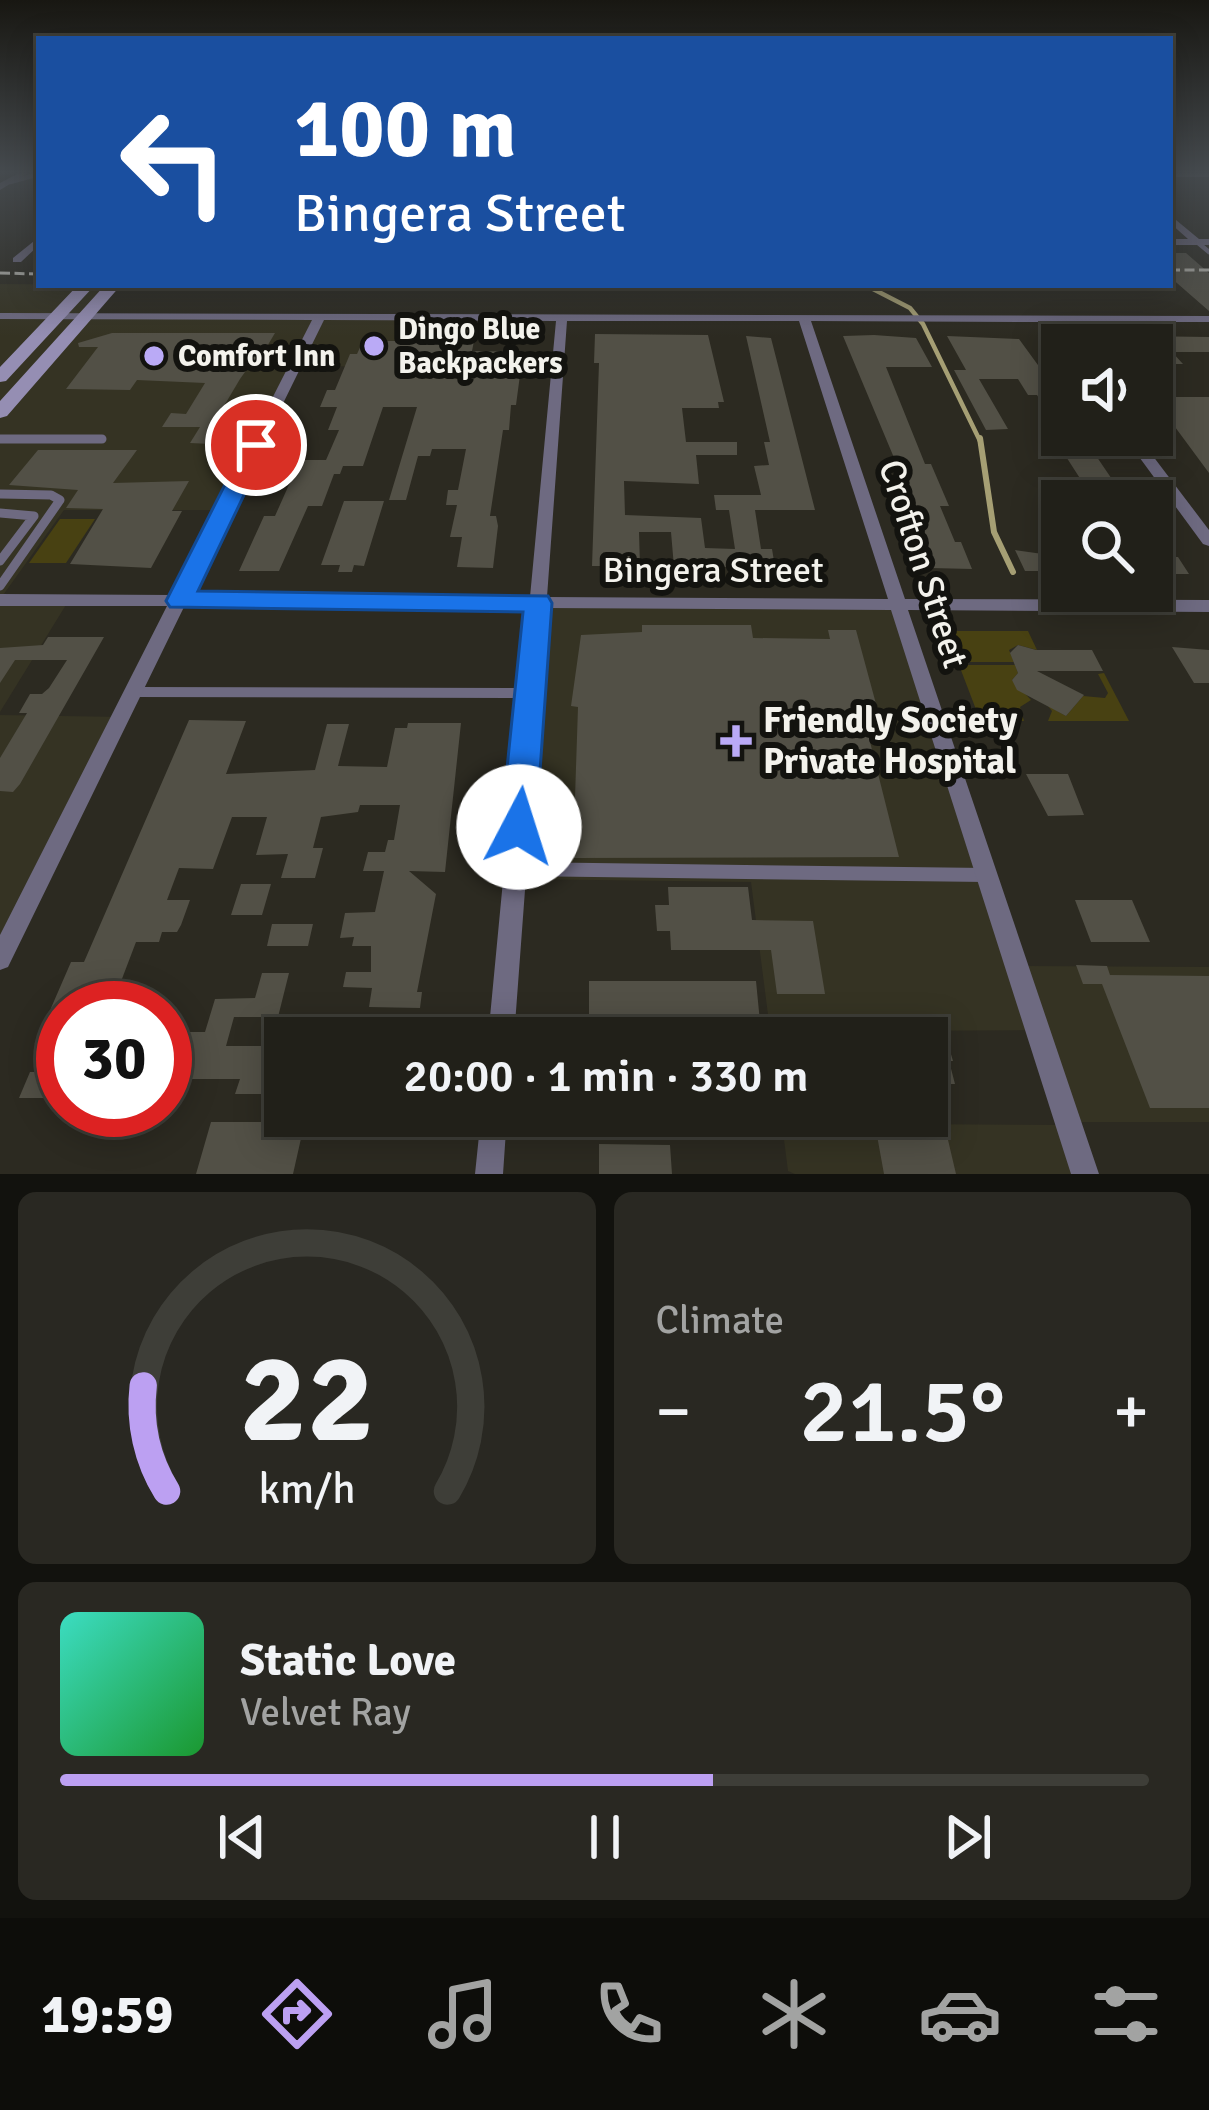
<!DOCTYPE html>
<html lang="en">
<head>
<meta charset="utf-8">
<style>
	:root { --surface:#212019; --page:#292822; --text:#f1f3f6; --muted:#a2a3a2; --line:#3e3e38; --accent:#bca0f2 }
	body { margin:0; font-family:Signika,sans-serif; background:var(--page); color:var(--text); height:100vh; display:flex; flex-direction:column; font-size:45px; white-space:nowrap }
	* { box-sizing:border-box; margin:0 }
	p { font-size:39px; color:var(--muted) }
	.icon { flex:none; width:66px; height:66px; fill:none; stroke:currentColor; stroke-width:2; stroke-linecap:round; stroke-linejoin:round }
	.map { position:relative; height:1174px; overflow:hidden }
	.panel { display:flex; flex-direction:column; gap:18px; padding:18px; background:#12120e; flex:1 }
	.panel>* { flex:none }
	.guide { position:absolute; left:36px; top:36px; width:1137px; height:252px; border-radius:0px; box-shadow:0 6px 30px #0003,0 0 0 3px var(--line); background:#1a4fa0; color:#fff; overflow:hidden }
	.fabs { position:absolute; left:1041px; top:324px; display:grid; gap:24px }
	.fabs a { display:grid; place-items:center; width:132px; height:132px; border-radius:0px; background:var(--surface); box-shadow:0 6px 30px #0003,0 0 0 3px var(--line); font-size:60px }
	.speed { position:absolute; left:36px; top:981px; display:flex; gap:24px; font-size:60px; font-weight:700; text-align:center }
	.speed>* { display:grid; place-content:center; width:156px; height:156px; border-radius:50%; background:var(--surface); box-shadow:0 6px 30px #0003,0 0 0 3px var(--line); line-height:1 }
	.speed .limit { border:18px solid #d22; background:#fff; color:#111 }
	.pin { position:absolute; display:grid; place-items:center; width:102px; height:102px; color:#fff; margin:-51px; border:6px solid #fff; border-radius:50%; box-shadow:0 3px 12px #0007 }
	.me { position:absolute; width:132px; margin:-66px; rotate:5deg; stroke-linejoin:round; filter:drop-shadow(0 0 9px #0008) }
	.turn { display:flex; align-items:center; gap:42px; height:252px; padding:0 60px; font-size:54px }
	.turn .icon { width:156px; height:156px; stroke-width:2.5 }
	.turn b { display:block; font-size:84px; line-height:102px }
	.big { font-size:90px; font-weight:600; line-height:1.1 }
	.panel .tile { flex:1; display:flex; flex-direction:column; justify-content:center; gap:18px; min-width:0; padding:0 42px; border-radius:18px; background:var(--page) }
	.panel .dial { align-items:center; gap:0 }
	.dial svg { height:312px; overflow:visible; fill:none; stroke:var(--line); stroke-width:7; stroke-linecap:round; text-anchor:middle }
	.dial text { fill:var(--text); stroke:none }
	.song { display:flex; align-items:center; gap:36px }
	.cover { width:144px; height:144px; border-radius:18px; background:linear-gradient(135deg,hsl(170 70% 55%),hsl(130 70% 35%)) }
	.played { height:12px; border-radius:6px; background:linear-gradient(90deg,var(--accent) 60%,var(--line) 60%) }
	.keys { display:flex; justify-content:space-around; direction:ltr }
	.heat { display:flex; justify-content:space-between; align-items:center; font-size:66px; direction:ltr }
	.panel .tiles { flex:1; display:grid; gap:18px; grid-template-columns:1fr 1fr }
	.tile:last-child { grid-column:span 2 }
	.trip { position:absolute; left:264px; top:1017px; width:684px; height:120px; border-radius:0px; background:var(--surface); box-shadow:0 6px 30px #0003,0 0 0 3px var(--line); font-weight:600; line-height:120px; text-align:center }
	.tab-bar { display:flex; height:192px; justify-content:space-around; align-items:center; background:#0d0d0a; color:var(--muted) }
	.tab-bar .icon { width:84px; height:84px }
	.tab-bar .active { color:var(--accent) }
	.tab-bar b { font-size:54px; color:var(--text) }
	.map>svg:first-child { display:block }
	.built { fill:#353323 }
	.green { fill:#484112 }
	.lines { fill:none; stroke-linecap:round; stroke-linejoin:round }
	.stream-far2 { stroke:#a69f74; stroke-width:3 }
	.stream-far1 { stroke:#a69f74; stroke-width:4.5 }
	.stream { stroke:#a69f74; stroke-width:6 }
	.building { fill:#525046 }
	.service-far4 { stroke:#6e6a81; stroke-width:4.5 }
	.service-far3 { stroke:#6e6a81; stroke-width:6 }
	.service-far2 { stroke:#6e6a81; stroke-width:9 }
	.service-far1 { stroke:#6e6a81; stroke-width:10 }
	.service { stroke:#6e6a81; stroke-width:14 }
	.minor { fill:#6e6a81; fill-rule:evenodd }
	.tertiary { fill:#6e6a81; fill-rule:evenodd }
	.secondary { fill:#958eb3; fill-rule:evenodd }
	.rail { stroke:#b7b6af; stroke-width:3; stroke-dasharray:10 4.5; stroke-linecap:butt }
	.route { fill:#1a73e8; stroke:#114b97; stroke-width:3 }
	.poi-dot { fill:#baaaf6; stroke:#13130f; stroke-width:4.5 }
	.labels { text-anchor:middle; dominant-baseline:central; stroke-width:12; stroke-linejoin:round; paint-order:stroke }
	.far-poi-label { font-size:30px; font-weight:bold; fill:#f3f2ec; stroke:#13130f; text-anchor:start }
	.street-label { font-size:36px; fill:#f3f2ec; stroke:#13130f }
	.poi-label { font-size:36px; font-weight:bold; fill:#f3f2ec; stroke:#13130f; text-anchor:start }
</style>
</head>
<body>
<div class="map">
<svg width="1209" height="1174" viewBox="0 0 1209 1174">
	<rect width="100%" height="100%" fill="#2c2a21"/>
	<path class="built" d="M0 284 115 285 90 314 442 316 427 367 297 366 227 510H64L1 598 69 600 0 712Z
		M540 602H900L1019 966 1209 967V1122H1069L1040 1030 873 1031V1038H771L751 882 516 879Z
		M0 715 123 717 0 964Z
		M781 1116H889L892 1124 1070 1125 1086 1174H795L788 1171Z"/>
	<path class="green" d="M60 519H95L66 563H29Z
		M946 631H1028L1037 650 1018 645 1009 650 1014 662H958Z
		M959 665H1015L1018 673 1012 680 1031 700 1020 707 1024 721H984L989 733H985Z
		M1104 673 1129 721H1048L1052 711 1048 706 1066 716 1083 696 1105 698 1108 693 1098 674Z"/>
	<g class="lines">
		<path class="stream-far2" d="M873 289 879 292"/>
		<path class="stream-far1" d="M873 289 910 308 923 324 980 441"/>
		<path class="stream" d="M980 438 994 532 1013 572"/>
	</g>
	<path class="building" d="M1170 253H1186L1209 273V311L1170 277Z
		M112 333H275L256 365H250L240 379 221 411H228L211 444 190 443 200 427H162L171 413 186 414 205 383 137 380 130 390 66 389 98 347H79L78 343Z
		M397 334 469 335 475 336 472 351 517 352 515 360H522L516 405H511L509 430H503L490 516H496L498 526 493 568 457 567 462 537H450L457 505H446L448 490H458L466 449H432L430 456H418L406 500H389L417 407H383L363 466H343L340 474H334L322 506H308L279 571H239L264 516H275L300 460H326L339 430H328L337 407H320L327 390H335L350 354H357L363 341H395Z
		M595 334 708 335 724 402H718L719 408H682L686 442H737V455H696L699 484 624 481 625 515 701 518 705 548 735 549 729 510H716L714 495H761L754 466 769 465 764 442H770L746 336 771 338 815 510H755L761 549H772L775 567H674L671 532H639L640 566H592L599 363H594Z
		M874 335 916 338 932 367H886L925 464H931L949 506H940L955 542H961L972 569 931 568 918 515 843 336Z
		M947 336 1019 339 1062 398V434L1037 395H1028L1018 379H979L1008 429 986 430 954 370H966Z
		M1138 336 1209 337V352H1172L1183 364H1162L1152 345Z
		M1152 370 1174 397H1209V473L1161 408H1152Z
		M1054 438H1084L1124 497H1092Z
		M38 450H137L113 483 189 481 172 511H182L151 568 70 564 103 509 66 508 78 490 9 485Z
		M344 501H384L364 566 354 565 352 572H338L340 565H321Z
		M1152 530 1167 557H1178L1189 574H1152Z
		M1015 550 1050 555 1058 571H1025Z
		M642 625H751L753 638 830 639 828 630H856L882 726H866L899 857 573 858 578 707 571 706 581 635 642 632Z
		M48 637H104L20 784 13 792 0 791V758L27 713H19L30 694H42L49 688 67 660H15L0 683V648L43 645Z
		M1018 645 1036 650H1092L1103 671H1037L1084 695 1066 716 1017 690 1012 680 1018 673 1010 653Z
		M1172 647 1209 650V683H1194Z
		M189 720 246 721 226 774 315 770 327 724H349L338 766 387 767 395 728H407L408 723H461L445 872 409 871 436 894 417 992H422L420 1008 369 1007 372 988 343 987 346 972H371V946H352L354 937 340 938 345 913 375 912 384 871H363L368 852H385L388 840H394L400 805H360L358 812 321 817 313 848H323L315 878H281L288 854 256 855 267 817H232L213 869 179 868 167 900H190L181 925 177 932H162L159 942H136L120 984H127L120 1002H113L110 1008H51L71 962H84Z
		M1026 774H1068L1084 815 1048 816Z
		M241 884H271L262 915H231Z
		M668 887H748L752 920 813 921 825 994H777L771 950H671L670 931H657L655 905H669Z
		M1075 900H1132L1150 942H1091Z
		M272 924H313L308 946H267Z
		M1076 965 1107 966 1110 975 1209 976V1108H1150L1102 984H1083Z
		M262 973H289L278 1017H234L226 1046H285V1094H235L240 1079H171L187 1032H205L215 999 255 998Z
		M589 981H756L760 1022H589Z
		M63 1032V1098H19L30 1072H41L46 1060H51Z
		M927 1044H948L953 1061H949L955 1084H943L949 1110H941L956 1174H884L876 1130H927Z
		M211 1122H264L262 1134H302L293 1174H196Z
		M599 1144 670 1145 672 1174H599Z"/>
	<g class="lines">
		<path class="service-far4" d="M10 182 39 174
			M1197 242 1209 252"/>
		<path class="service-far3" d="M0 439H102"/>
		<path class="service-far2" d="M0 439H102
			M0 494 51 495 60 500 0 586
			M0 513 34 516 0 561"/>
		<path class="service-far1" d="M133 692 530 693
			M518 869 662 871"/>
		<path class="service" d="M518 869 986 875"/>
		<path class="minor" d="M19 173H28L0 190V183Z
			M1170 215 1199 239H1209V245H1170V239H1188L1170 223Z
			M39 237V245L21 262H13V258Z
			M0 313 1209 316V322H1051L1069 345H1062V348L1039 322 811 321 905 599 1209 600V612L908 610 1099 1174H1071L891 610 546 608 514 1038H488L529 608 184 607 8 967 0 970V935L167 606H0V594L172 595 312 320 0 319ZM324 320 556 321 530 597 189 595ZM567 321H799L888 599 547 597Z
			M1123 435H1137L1209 530V546L1203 544Z
			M481 1116H507L503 1174H475Z"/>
		<path class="tertiary" d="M1170 173H1209V177H1170Z"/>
		<path class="secondary" d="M78 285H95L6 381 0 382V367Z
			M105 285H121L7 416 0 418V401Z"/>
		<path class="rail" d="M1170 270H1209
			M0 273 39 274"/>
	</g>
	<linearGradient id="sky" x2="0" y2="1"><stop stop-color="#181712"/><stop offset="0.51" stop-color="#454a4e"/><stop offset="1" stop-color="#454a4e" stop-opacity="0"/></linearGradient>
	<rect width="1209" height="337" fill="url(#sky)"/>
	<path class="route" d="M256 438 268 445 198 591 548 596 552 603 536 827 531 837 519 841 506 837 501 827 523 612 170 607 166 601 245 445Z"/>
	<g class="poi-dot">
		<circle cx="374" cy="346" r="12"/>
		<circle cx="154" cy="356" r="12"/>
		<path d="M730 723h12v12h12v12h-12v12h-12v-12h-12v-12h12z"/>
	</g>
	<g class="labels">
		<g class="far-poi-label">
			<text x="398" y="329">Dingo Blue<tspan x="398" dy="34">Backpackers</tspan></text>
			<text x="178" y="356">Comfort Inn</text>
		</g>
		<g class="street-label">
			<text transform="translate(923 564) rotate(72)">Crofton Street</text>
			<text x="713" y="570">Bingera Street</text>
		</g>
		<g class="poi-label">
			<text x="763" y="720">Friendly Society<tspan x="763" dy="41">Private Hospital</tspan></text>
		</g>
	</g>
</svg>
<div class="fabs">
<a><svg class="icon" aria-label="sound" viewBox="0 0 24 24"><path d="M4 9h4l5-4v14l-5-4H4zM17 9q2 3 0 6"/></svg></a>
<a><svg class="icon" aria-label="search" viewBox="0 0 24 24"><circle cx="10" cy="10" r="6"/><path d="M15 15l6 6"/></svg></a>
</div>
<div class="speed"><div class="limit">30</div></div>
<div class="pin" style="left:256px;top:445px;background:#d93025"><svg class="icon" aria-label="arrive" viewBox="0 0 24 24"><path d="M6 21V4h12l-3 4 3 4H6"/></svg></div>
<svg class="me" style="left:519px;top:827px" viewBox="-20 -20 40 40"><circle r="19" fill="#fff"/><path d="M0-13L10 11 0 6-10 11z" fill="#1a73e8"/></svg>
<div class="trip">20:00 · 1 min · 330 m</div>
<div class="guide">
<div class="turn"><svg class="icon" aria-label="left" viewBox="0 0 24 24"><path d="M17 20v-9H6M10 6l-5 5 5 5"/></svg><div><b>100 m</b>Bingera Street</div></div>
</div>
</div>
<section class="panel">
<div class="tiles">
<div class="tile dial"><svg viewBox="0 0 100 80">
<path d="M14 69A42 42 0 1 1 86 69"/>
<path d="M14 69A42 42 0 0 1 8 42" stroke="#bca0f2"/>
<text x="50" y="56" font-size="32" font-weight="700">22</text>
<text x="50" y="72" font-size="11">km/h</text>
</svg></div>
<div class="tile"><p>Climate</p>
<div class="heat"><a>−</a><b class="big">21.5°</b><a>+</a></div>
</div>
<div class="tile">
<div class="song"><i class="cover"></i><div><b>Static Love</b><p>Velvet Ray</p></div></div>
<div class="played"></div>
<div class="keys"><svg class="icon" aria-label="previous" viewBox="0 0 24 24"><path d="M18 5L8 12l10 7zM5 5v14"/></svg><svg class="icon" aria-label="pause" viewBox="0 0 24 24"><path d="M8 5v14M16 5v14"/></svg><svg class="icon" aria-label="next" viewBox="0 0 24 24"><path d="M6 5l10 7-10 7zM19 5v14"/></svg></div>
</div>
</div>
</section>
<nav class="tab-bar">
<b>19:59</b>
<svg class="icon active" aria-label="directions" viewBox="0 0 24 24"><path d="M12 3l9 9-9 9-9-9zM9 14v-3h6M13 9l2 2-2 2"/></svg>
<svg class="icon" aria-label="music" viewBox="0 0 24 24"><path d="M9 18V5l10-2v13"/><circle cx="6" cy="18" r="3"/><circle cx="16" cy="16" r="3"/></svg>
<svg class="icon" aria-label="phone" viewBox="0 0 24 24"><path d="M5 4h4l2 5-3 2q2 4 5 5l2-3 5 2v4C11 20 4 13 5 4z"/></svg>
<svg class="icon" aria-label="climate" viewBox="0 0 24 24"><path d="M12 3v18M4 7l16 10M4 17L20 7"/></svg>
<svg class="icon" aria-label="car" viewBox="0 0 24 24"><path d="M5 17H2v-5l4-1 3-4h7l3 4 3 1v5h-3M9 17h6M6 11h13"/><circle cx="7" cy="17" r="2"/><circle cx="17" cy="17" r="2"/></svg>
<svg class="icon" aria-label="filters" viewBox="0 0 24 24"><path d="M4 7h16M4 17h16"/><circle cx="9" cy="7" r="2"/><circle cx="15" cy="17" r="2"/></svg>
</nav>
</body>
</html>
